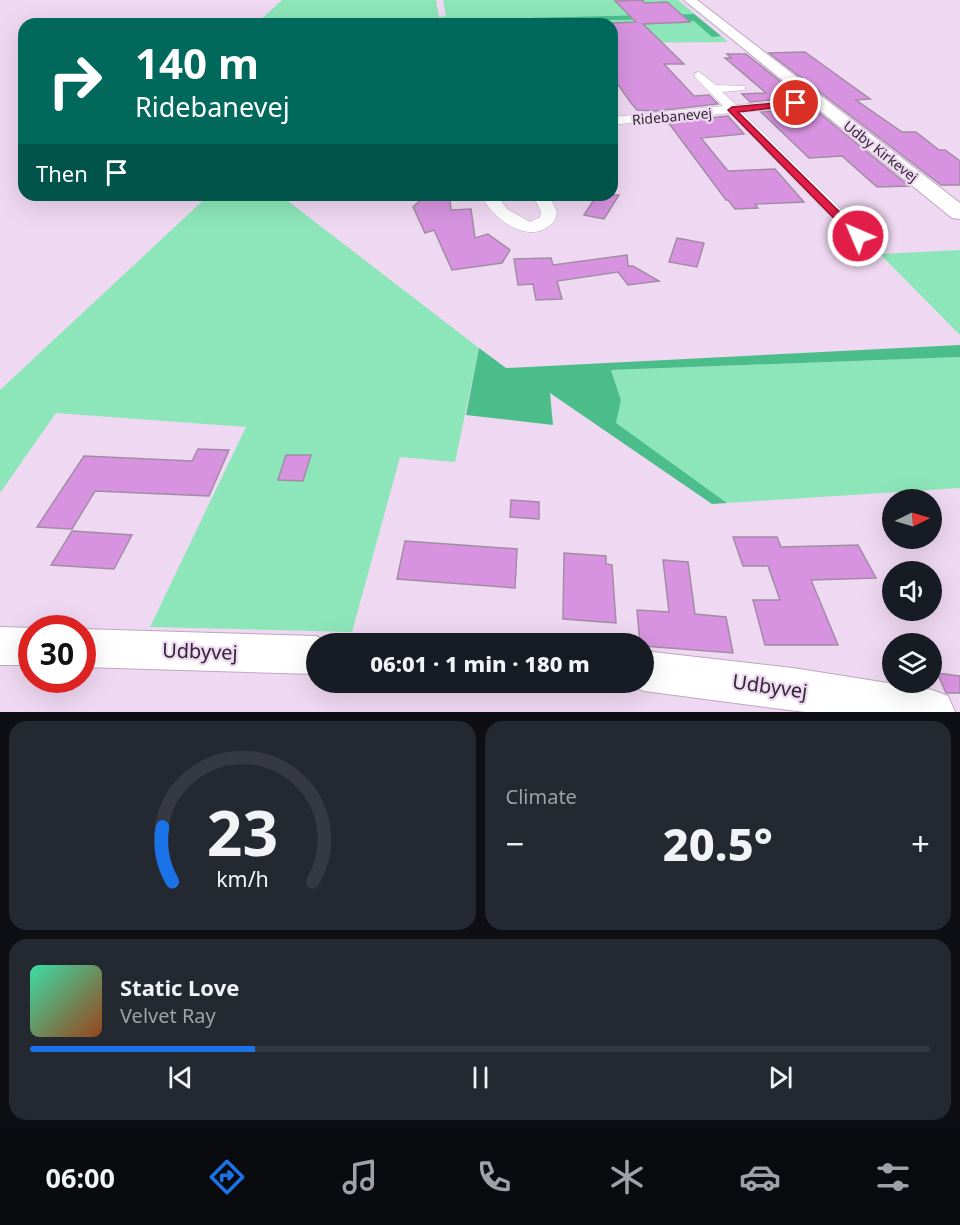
<!DOCTYPE html>
<html lang="en">
<head>
<meta charset="utf-8">
<style>
	:root { --surface:#171b24; --page:#242831; --text:#f1f3f6; --muted:#9ea1a6; --line:#363941; --accent:#1a73e8 }
	body { margin:0; font-family:"Noto Sans",sans-serif; background:var(--page); color:var(--text); height:100vh; display:flex; flex-direction:column; font-size:22px; white-space:nowrap }
	* { box-sizing:border-box; margin:0 }
	p { font-size:20px; color:var(--muted) }
	.icon { flex:none; width:33px; height:33px; fill:none; stroke:currentColor; stroke-width:2; stroke-linecap:round; stroke-linejoin:round }
	.map { position:relative; height:712px; overflow:hidden }
	.side { display:flex; flex-direction:column; gap:9px; padding:9px; background:#0d0f14; flex:1 }
	.side>* { flex:none }
	.hud { position:absolute; left:18px; top:18px; width:600px; height:183px; border-radius:18px; box-shadow:0 6px 24px #0002; background:#00695c; color:#fff; overflow:hidden }
	.needle { width:39px; rotate:85deg }
	.buttons { position:absolute; left:882px; top:489px; display:grid; gap:12px }
	.buttons a { display:grid; place-items:center; width:60px; height:60px; border-radius:50%; background:var(--surface); box-shadow:0 6px 24px #0002; font-size:30px }
	.speed { position:absolute; left:18px; top:615px; display:flex; gap:12px; font-size:30px; font-weight:700; text-align:center }
	.speed>* { display:grid; place-content:center; width:78px; height:78px; border-radius:50%; background:var(--surface); box-shadow:0 6px 24px #0002; line-height:1 }
	.speed .limit { border:9px solid #d22; background:#fff; color:#111 }
	.pin { position:absolute; display:grid; place-items:center; width:51px; height:51px; color:#fff; margin:-26px; border:3px solid #fff; border-radius:50%; box-shadow:0 2px 6px #0007 }
	.me { position:absolute; width:66px; margin:-33px; rotate:315deg; stroke-linejoin:round; filter:drop-shadow(0 0 4px #0008) }
	.turn { display:flex; align-items:center; gap:21px; height:126px; padding:0 18px; font-size:27px }
	.turn .icon { width:78px; height:78px; stroke-width:2.5 }
	.turn b { display:block; font-size:42px; line-height:51px }
	.then { display:flex; align-items:center; height:57px; padding:0 18px; background:#0003; gap:12px; font-size:22px }
	.big { font-size:45px; font-weight:800; line-height:1.1 }
	.side .card { flex:1; display:flex; flex-direction:column; justify-content:center; gap:9px; min-width:0; padding:0 21px; border-radius:18px; background:var(--page) }
	.side .dial { align-items:center; gap:0 }
	.dial svg { height:156px; overflow:visible; fill:none; stroke:var(--line); stroke-width:7; stroke-linecap:round; text-anchor:middle }
	.dial text { fill:var(--text); stroke:none }
	.song { display:flex; align-items:center; gap:18px }
	.cover { width:72px; height:72px; border-radius:9px; background:linear-gradient(135deg,hsl(160 70% 55%),hsl(20 70% 35%)) }
	.played { height:6px; border-radius:3px; background:linear-gradient(90deg,var(--accent) 25%,var(--line) 25%) }
	.keys { display:flex; justify-content:space-around; direction:ltr }
	.heat { display:flex; justify-content:space-between; align-items:center; font-size:33px; direction:ltr }
	.side .tiles { flex:1; display:grid; gap:9px; grid-template-columns:1fr 1fr }
	.card:last-child { grid-column:span 2 }
	.trip { position:absolute; left:306px; top:633px; width:348px; height:60px; border-radius:30px; background:var(--surface); box-shadow:0 6px 24px #0002; font-weight:800; line-height:60px; text-align:center }
	.tab-bar { display:flex; height:96px; justify-content:space-around; align-items:center; background:#090b0e; color:var(--muted) }
	.tab-bar .icon { width:42px; height:42px }
	.tab-bar .on { color:var(--accent) }
	.tab-bar b { font-size:27px; color:var(--text) }
	.map>svg:first-child { display:block }
	.green { fill:#8ce6b9 }
	.forest { fill:#4bbd8a }
	.building { fill:#d793df; stroke:#a28ca4; stroke-width:1.5 }
	.lines { fill:none; stroke-linecap:round; stroke-linejoin:round }
	.street-casing { stroke:#bea8c0; stroke-width:1 }
	.secondary-casing { stroke:#bea8c0; stroke-width:2 }
	.street { fill:#fff; fill-rule:evenodd }
	.secondary { fill:#fff; fill-rule:evenodd }
	.route { fill:#e11d48; stroke:#92132f; stroke-width:1.5 }
	.labels { text-anchor:middle; dominant-baseline:central; stroke-width:4.5; stroke-linejoin:round; paint-order:stroke }
	.far-street-label { font-size:14px; fill:#322a33; stroke:#efd8f2 }
	.near-street-label { font-size:20px; fill:#322a33; stroke:#efd8f2 }
</style>
</head>
<body>
<div class="map">
<svg width="960" height="712" viewBox="0 0 960 712">
	<rect width="100%" height="100%" fill="#efd8f2"/>
	<path class="green" d="M282 0H436L439 17 446 16 443 0H678L728 42 612 43V24H256Z
		M209 195H280L479 348 455 462 400 457 352 632 150 627 246 427 56 413 0 493V390Z
		M960 250V335L880 254Z
		M960 357V488L727 503 615 423 621 400 611 370Z"/>
	<path class="forest" d="M694 14 721 36 712 37 694 21 670 22 668 19 555 21 556 24H530V22L491 23 490 19Z
		M960 345V357L611 370 621 400 616 423 727 503 712 504 550 393 553 425 466 415 479 348 506 368Z"/>
	<path class="building" d="M642 0 645 3 667 2 690 22 643 24 684 64H664L694 96 709 95 718 104 655 111 637 110 631 103 614 79H618L612 68V23L636 22 615 1Z
		M805 52 870 99 856 100 902 132H916L939 150H945L960 161V185H941L769 53Z
		M727 54H746L800 97 750 102 742 94 766 93 725 58H731Z
		M813 108 909 186 877 187 842 156 809 158 761 112Z
		M728 116 744 134 701 138 728 171 775 169 804 202 755 204 758 208 735 209 728 200H726L668 122Z
		M597 195H619L604 219 584 215Z
		M422 199H450L451 210 471 209 475 238 488 234 510 250 502 263 452 270 434 230 425 233 413 207Z
		M677 238 704 243 697 267 669 262Z
		M627 255 628 266H633L659 281 628 285 618 272 557 281 562 299 536 300 533 284 518 285 514 259 551 258 553 265Z
		M198 449 229 450 209 496 95 491 72 529 37 527 84 456 192 461Z
		M286 455H311L303 481 278 480Z
		M511 500 539 502V519L510 517Z
		M72 531 132 535 114 569 51 565Z
		M733 537H777L781 547 858 545 876 578 811 580 838 645H765L753 600H780L768 566H743Z
		M405 541 517 549 515 588 397 579Z
		M564 553 606 556V564L612 565 616 623 563 619Z
		M663 560 688 562 695 614 726 617 733 653 644 646V644H640L637 610 669 612Z
		M937 673 960 676V693H946Z"/>
	<g class="lines">
		<g class="street-casing">
			<path id="street" d="M699 72 716 85 745 86V90L722 92 736 105 821 98 823 101 817 105 742 112 864 232 866 236 864 240H852L730 113 612 125V117L723 106 695 77V73Z
				M481 195H497L507 209 530 222 540 217 541 212 533 195H549L557 212 555 220C532 249 493 220 481 195Z"/>
		</g>
		<g class="secondary-casing">
			<path id="secondary" d="M684 0H697L960 203V219L952 218Z
				M0 627 36 628H32V665H0Z
				M82 629 316 636 332 644H316V674L82 667Z
				M644 651 793 668 932 690 948 696 955 712H805L644 691 629 685 627 682H644Z"/>
		</g>
		<use href="#street" class="street"/>
		<use href="#secondary" class="secondary"/>
	</g>
	<path class="route" d="M796 101 800 103 799 105 738 112 862 234V239H854L728 110 732 107Z"/>
	<g class="labels">
		<g class="far-street-label">
			<text transform="translate(672 116) rotate(-5)">Ridebanevej</text>
			<text transform="translate(881 151) rotate(38)">Udby Kirkevej</text>
		</g>
		<g class="near-street-label">
			<text transform="translate(200 651) rotate(2)">Udbyvej</text>
			<text transform="translate(770 686) rotate(8)">Udbyvej</text>
		</g>
	</g>
</svg>
<div class="buttons">
<a><svg class="needle" viewBox="-14 -14 28 28"><path d="M0-13l5 13h-10z" fill="#e53935"/><path d="M0 13l5-13h-10z" fill="#9ea1a6"/></svg></a>
<a><svg class="icon" aria-label="sound" viewBox="0 0 24 24"><path d="M4 9h4l5-4v14l-5-4H4zM17 9q2 3 0 6"/></svg></a>
<a><svg class="icon" aria-label="layers" viewBox="0 0 24 24"><path d="M12 4l9 5-9 5-9-5zM3 14l9 5 9-5"/></svg></a>
</div>
<div class="speed"><div class="limit">30</div></div>
<div class="pin" style="left:796px;top:103px;background:#d93025"><svg class="icon" aria-label="arrive" viewBox="0 0 24 24"><path d="M6 21V4h12l-3 4 3 4H6"/></svg></div>
<svg class="me" style="left:858px;top:236px" viewBox="-20 -20 40 40"><circle r="17" fill="#e11d48" stroke="#fff" stroke-width="3"/><path d="M0-11L8 9 0 5-8 9z" fill="#fff"/></svg>
<div class="trip">06:01 · 1 min · 180 m</div>
<div class="hud">
<div class="turn"><svg class="icon" aria-label="right" viewBox="0 0 24 24"><path d="M7 20v-9h11M14 6l5 5-5 5"/></svg><div><b>140 m</b>Ridebanevej</div></div>
<div class="then">Then<svg class="icon" aria-label="arrive" viewBox="0 0 24 24"><path d="M6 21V4h12l-3 4 3 4H6"/></svg></div>
</div>
</div>
<section class="side">
<div class="tiles">
<div class="card dial"><svg viewBox="0 0 100 80">
<path d="M14 69A42 42 0 1 1 86 69"/>
<path d="M14 69A42 42 0 0 1 9 41" stroke="#1a73e8"/>
<text x="50" y="56" font-size="32" font-weight="700">23</text>
<text x="50" y="72" font-size="11">km/h</text>
</svg></div>
<div class="card"><p>Climate</p>
<div class="heat"><a>−</a><b class="big">20.5°</b><a>+</a></div>
</div>
<div class="card">
<div class="song"><i class="cover"></i><div><b>Static Love</b><p>Velvet Ray</p></div></div>
<div class="played"></div>
<div class="keys"><svg class="icon" aria-label="previous" viewBox="0 0 24 24"><path d="M18 5L8 12l10 7zM5 5v14"/></svg><svg class="icon" aria-label="pause" viewBox="0 0 24 24"><path d="M8 5v14M16 5v14"/></svg><svg class="icon" aria-label="next" viewBox="0 0 24 24"><path d="M6 5l10 7-10 7zM19 5v14"/></svg></div>
</div>
</div>
</section>
<nav class="tab-bar">
<b>06:00</b>
<svg class="icon on" aria-label="directions" viewBox="0 0 24 24"><path d="M12 3l9 9-9 9-9-9zM9 14v-3h6M13 9l2 2-2 2"/></svg>
<svg class="icon" aria-label="music" viewBox="0 0 24 24"><path d="M9 18V5l10-2v13"/><circle cx="6" cy="18" r="3"/><circle cx="16" cy="16" r="3"/></svg>
<svg class="icon" aria-label="phone" viewBox="0 0 24 24"><path d="M5 4h4l2 5-3 2q2 4 5 5l2-3 5 2v4C11 20 4 13 5 4z"/></svg>
<svg class="icon" aria-label="climate" viewBox="0 0 24 24"><path d="M12 3v18M4 7l16 10M4 17L20 7"/></svg>
<svg class="icon" aria-label="car" viewBox="0 0 24 24"><path d="M5 17H2v-5l4-1 3-4h7l3 4 3 1v5h-3M9 17h6M6 11h13"/><circle cx="7" cy="17" r="2"/><circle cx="17" cy="17" r="2"/></svg>
<svg class="icon" aria-label="filters" viewBox="0 0 24 24"><path d="M4 7h16M4 17h16"/><circle cx="9" cy="7" r="2"/><circle cx="15" cy="17" r="2"/></svg>
</nav>
</body>
</html>
